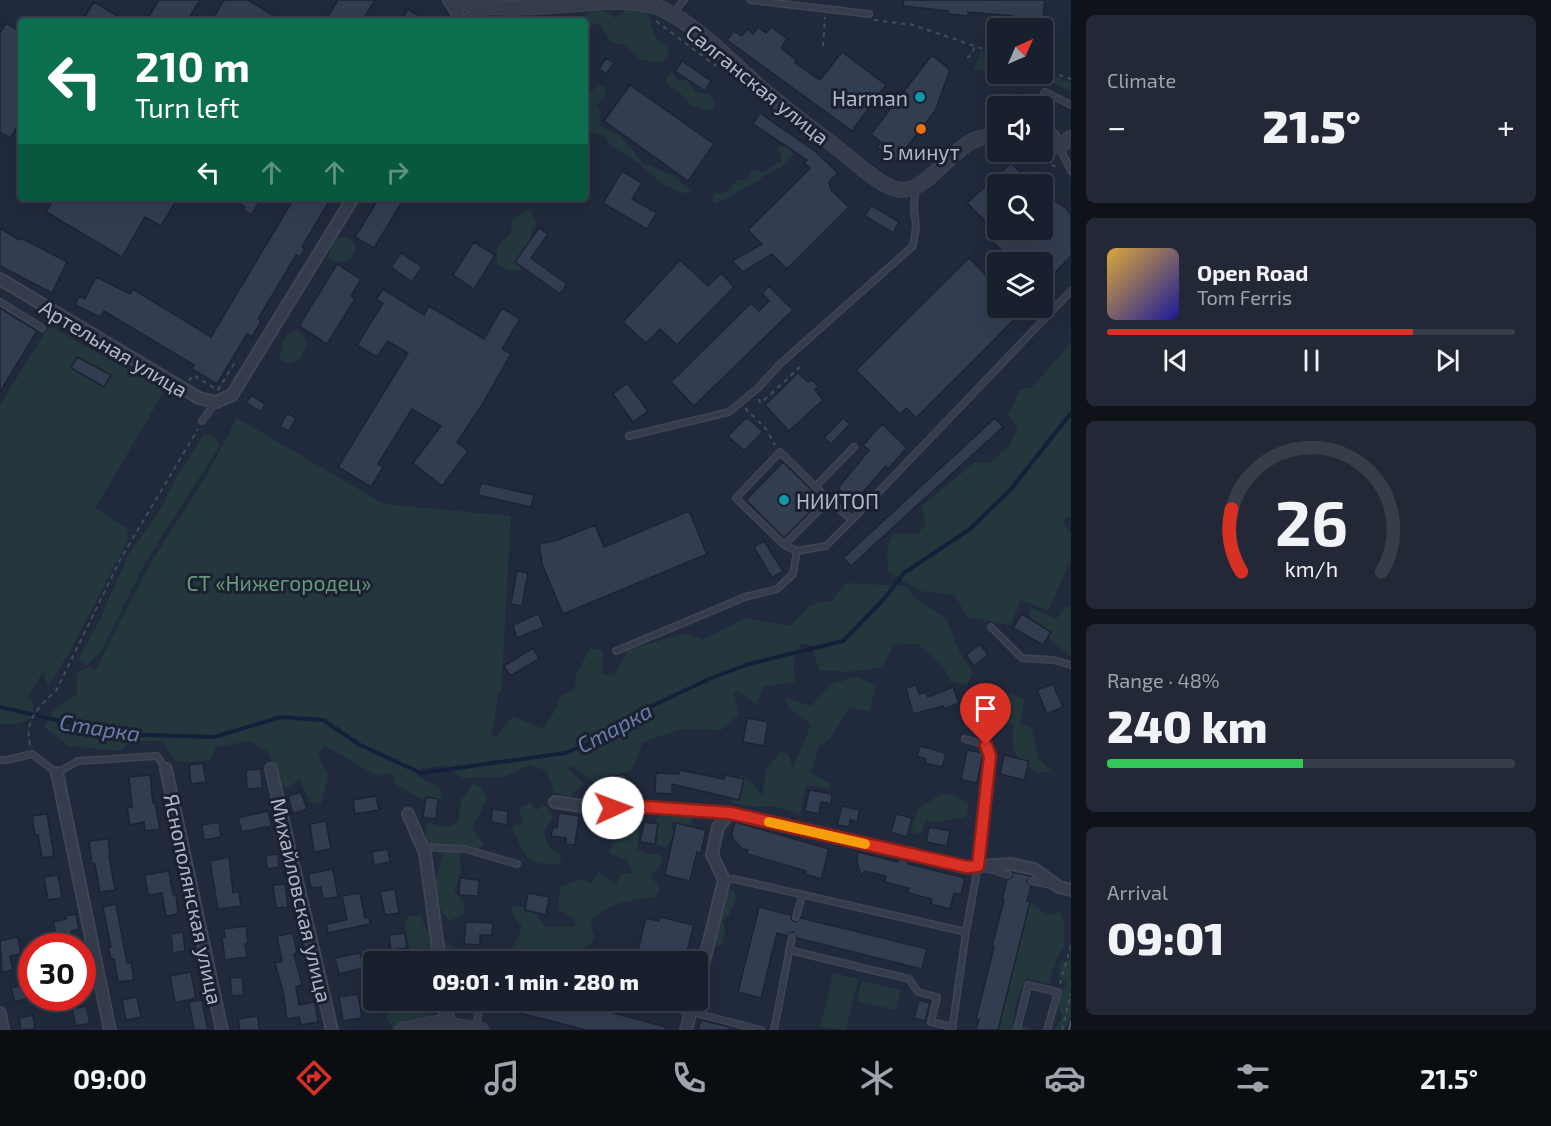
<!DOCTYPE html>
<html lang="en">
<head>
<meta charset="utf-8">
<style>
	:root { --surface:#19202d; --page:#222835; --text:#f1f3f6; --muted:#9fa3aa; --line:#373e49; --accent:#d93025 }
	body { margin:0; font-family:"Exo 2",sans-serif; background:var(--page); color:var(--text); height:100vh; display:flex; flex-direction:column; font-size:22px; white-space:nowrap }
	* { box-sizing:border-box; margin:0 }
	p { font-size:20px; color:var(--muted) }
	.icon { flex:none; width:33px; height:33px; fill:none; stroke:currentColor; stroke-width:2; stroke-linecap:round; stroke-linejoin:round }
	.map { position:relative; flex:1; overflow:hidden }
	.details { display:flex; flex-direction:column; gap:15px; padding:15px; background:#0e1219; width:480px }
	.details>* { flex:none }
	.hud { position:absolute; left:18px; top:18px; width:570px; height:183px; border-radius:6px; box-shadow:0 6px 24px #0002,0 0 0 2px var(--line); background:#0b6e4f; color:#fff; overflow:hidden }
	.needle { width:39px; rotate:45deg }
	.fabs { position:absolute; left:987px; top:18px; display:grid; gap:12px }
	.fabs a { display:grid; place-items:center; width:66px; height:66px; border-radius:6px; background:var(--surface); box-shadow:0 6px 24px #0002,0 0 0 2px var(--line); font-size:30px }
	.speed { position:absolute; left:18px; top:933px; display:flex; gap:12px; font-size:30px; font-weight:700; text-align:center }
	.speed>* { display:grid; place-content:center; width:78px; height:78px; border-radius:50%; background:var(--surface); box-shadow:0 6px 24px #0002,0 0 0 2px var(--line); line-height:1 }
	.speed .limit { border:9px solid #d22; background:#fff; color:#111 }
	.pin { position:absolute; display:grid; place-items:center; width:51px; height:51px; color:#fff; margin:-62px -26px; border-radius:50% 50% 50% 0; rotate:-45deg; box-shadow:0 0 6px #0007 }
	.pin .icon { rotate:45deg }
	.me { position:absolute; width:66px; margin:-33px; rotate:88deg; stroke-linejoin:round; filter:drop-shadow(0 0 4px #0008) }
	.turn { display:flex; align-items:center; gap:21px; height:126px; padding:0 18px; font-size:27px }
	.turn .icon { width:78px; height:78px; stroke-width:2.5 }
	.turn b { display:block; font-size:42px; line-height:51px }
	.lanes { display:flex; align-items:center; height:57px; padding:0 18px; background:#0003; justify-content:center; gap:30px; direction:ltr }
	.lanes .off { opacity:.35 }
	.big { font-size:45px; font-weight:800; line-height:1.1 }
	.details .tile { flex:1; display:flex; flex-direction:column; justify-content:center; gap:9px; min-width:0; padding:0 21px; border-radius:9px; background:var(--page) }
	.details .dial { align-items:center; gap:0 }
	.dial svg { height:156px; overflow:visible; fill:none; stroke:var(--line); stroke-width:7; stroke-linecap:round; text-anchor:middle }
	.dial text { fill:var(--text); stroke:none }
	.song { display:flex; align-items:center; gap:18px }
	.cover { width:72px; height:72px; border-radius:9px; background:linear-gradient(135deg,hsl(40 70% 55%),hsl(240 70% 35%)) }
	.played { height:6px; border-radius:3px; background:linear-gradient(90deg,var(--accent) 75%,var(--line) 75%) }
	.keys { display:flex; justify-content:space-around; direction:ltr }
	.heat { display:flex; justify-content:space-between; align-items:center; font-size:33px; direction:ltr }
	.charge { height:9px; border-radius:4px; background:linear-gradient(90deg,#34c759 48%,var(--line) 0) }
	.trip { position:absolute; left:363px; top:951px; width:345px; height:60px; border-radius:6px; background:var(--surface); box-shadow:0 6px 24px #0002,0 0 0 2px var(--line); font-weight:800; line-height:60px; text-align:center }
	.dock { display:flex; height:96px; justify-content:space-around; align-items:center; background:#0a0d12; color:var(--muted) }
	.dock .icon { width:42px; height:42px }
	.dock .on { color:var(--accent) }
	.dock b { font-size:27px; color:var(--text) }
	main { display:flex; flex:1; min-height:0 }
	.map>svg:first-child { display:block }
	.green { fill:#23373d }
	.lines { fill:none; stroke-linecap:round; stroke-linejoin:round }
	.stream { stroke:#14203a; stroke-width:4 }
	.building { fill:#333d52; stroke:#1d2333; stroke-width:1.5 }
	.service-casing { stroke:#3e4555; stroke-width:8 }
	.minor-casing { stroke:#3e4555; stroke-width:14 }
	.tertiary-casing { stroke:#3e4555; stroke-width:16 }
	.path { stroke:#3c5055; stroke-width:2; stroke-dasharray:4.5 4.5; stroke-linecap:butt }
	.service { stroke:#353c4c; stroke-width:5 }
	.minor { stroke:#353c4c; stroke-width:10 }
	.tertiary { stroke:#353c4c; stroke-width:14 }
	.tram { stroke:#576073; stroke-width:1.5 }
	.route-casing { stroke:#8d1f18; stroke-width:15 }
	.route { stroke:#d93025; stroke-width:10 }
	.slow { stroke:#f59e0b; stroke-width:10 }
	.culture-dot { fill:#0f9aa8; stroke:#1b2131; stroke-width:2 }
	.food-dot { fill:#e8710a; stroke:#1b2131; stroke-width:2 }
	.labels { text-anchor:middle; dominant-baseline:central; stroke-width:6; stroke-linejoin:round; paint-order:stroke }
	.street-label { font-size:21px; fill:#b0b7c8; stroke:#1b2131 }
	.poi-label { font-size:21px; fill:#b0b7c8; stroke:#1b2131; text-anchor:end }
	.park-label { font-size:21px; fill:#669a78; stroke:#1b2131 }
	.water-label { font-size:22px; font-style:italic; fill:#687da8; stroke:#1b2131 }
</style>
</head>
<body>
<main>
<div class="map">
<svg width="1071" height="1030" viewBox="0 0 1071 1030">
	<rect width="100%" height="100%" fill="#212a3c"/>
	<path class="green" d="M630 5H637L648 14 656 39 668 47 669 54 661 63 641 60 626 45 611 42 599 24 592 25 585 36V21H583L588 12 603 10 616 18Z
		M982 51 997 56 998 74H1005L999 80 988 72 973 69Z
		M1043 72 1071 82V92L1037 74H1042Z
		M672 73 678 80H686L696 92 709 94 714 102V109L707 111 700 107 691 106 686 98 668 85 666 77Z
		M598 86 605 87V96L597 106 601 113 600 126 620 136 644 164 673 175 692 192 682 193 664 185 641 165 610 145 603 135 585 130V99L586 95Z
		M789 144 793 155 780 168 763 176 759 180 716 204 712 201 715 194 726 192 738 180H747L752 170 764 172 782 161 778 148Z
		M525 210 532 211 537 224 531 231V249L524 254 520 270 509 271 498 265C495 249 498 244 511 234L512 221Z
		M345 236 354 242 356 252 347 261 335 262 328 257 333 241Z
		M49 326 165 390 95 508 129 530 126 535 129 538 69 653 48 686 43 672 28 696 27 699 33 701V717L18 724H0V405Z
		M297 329 308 343 299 360 289 364 279 358 284 338Z
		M1071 343V518L1066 517 1063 522 1071 534V560L1048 611 1020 600 1011 625 967 617 955 595 920 591 888 571 887 549 894 533 917 534 926 524 922 506 975 462 990 463 1009 446 1018 427 1008 415 1020 390 1032 387Z
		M237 418 384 504 511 516 501 692H497V705L491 735 497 736 513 716 543 729 553 714 560 697 575 689 576 675 590 648 603 650 602 674 614 676 629 649 687 633 702 640 746 618 790 626 810 605 831 601 846 583 905 586 915 598 947 619 960 653 973 672 967 685 950 681 944 668 918 644 893 645 883 667 847 672 819 670 811 645 800 644 793 661 795 682 763 687 756 704 738 691 734 694 739 714 721 730 682 729 643 742 632 770 598 785 572 766 567 768 584 784 570 797 554 792 547 771 529 765 504 777 462 778 446 765 420 769 418 776 438 787 443 799 430 803 395 784 392 772 377 776 324 745 318 754 328 775 321 804 310 802 299 778 290 788 280 785 268 752 250 741 216 747 211 760 177 762 162 741H130L120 751 69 746 44 727 54 710 77 694V673L90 666 95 671 151 562 205 478Z
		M204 434 212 435 220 445 145 563 101 652 86 666 78 660 100 619 127 557 161 508 177 476Z
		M1066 607H1071V657L1043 633 1029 615 1032 608 1056 619Z
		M855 677 877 685 869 711 850 707 829 740 819 745 811 773 829 783V789L806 785 800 814 773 806 758 807 732 803 729 789 742 775 753 783 762 796 767 767 781 752 788 754 793 769 811 724 789 708 784 697 811 706 832 684Z
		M1011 693 1024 700 1020 724 1032 728 1039 759 1052 772 1036 773C1015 755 1009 755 1014 725L989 720 993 700Z
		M473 784 481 787 487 799 472 829 484 844 473 855 459 851 461 871 454 891 465 904 463 914 450 921C428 899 435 881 443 855L425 845 427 822 447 828 458 822 461 800Z
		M941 794 957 796 969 804 966 817 933 822 926 819 922 832 916 834 911 828 918 809Z
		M530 802 536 810 544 805 553 816 544 832 549 847 562 855 559 864C525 866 525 856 512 827L523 822 519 808Z
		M678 806 695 815 689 827 671 821 674 835 665 848 657 844 656 820 664 812 672 816Z
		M634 813 639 827 637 850 648 854H659L662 863 651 877 660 888 656 897C628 900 611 901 590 922L595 940 585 947 588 961 505 960 501 952 514 946 522 927 511 912 513 905 533 909 545 927 575 926V919L558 909 560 887 581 879 591 884 598 872 616 884 621 874 634 873 626 859 610 854 612 842 621 840 625 817Z
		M732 889 737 897 730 914 723 920 725 932 722 945 716 946 711 940 715 924 720 918 719 907 724 891Z
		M1030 902 1047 915 1059 912 1064 921V946L1056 960 1049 984 1027 978C1018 994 1013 1007 1014 1026L1028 1027 1030 1030H998Z
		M408 916H421L426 930 455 948 462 961H412L405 926Z
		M1069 946H1071V1017L1064 1030H1054L1063 1016 1057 1006 1066 983 1058 975 1061 961 1070 960Z
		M833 973 858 979 846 1030 820 1027Z
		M862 981 901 990 896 1010 857 1001Z
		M389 1001H396L399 1009 412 1014 416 1005 426 1001 436 1030H393L384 1010Z"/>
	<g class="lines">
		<path class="stream" d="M0 707 117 734 214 737 281 717 323 720 360 745 421 773 565 753 598 740 627 718 709 679 749 664 843 641 884 599 904 573 970 529 1011 489 1071 413"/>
	</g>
	<path class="building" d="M159 0H200L187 21H146Z
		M224 0H248L283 21H220L214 17Z
		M338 0H375L362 21H325Z
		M904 0H1045L1042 28H1037L1013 16 968 12V16L948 14V11L903 6Z
		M94 2 126 21H82Z
		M408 9 427 21H401Z
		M6 23 21 32V121L10 138 0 132V33Z
		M758 27 766 33 771 27 787 39 781 48 796 60 795 63 820 80 842 52 886 85 852 131 727 40 734 31 742 36 747 29 753 34Z
		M932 55 950 70 935 111 895 162 877 147 881 142 871 134Z
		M606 58 614 63 606 74 599 69Z
		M682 61 711 81 705 91 675 71Z
		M630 85 714 144 688 181 604 121Z
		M1015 91 1020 96 1022 93 1036 100 1038 106H1001Z
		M1044 104 1055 110 1049 122 1042 119V106Z
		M760 113 816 152 838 173 829 182 831 190 849 207 787 269 772 254 743 272 732 261 762 244 748 230 810 168 804 163 807 160 753 124Z
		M1011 163 1032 184H998V230H1042V192L1066 208 1071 215V256L1042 286V262H998V308H1004L1015 319 916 418 907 408 900 414 856 370 969 258 985 274 1005 254 987 236 994 230 967 203Z
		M622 171 642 183 632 199 657 213 647 229 603 203Z
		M54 198H178L161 226 145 217 122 257 46 212Z
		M230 198H262L251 215 243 210 245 207Z
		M294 198H331L302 247 305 248 300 257 296 255 258 319 261 321 252 337 247 334 217 384 192 369 194 365 104 311 100 317 75 305 79 296 85 299 96 277 130 294 133 289 211 337Z
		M379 198H396L402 202 374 248 355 237Z
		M871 205 899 222 893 233 865 216Z
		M0 228 19 240 21 238 67 262 52 293 0 266Z
		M539 228 548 234 531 258 567 284 560 294 515 262Z
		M474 242 495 255 474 289 453 275Z
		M401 253 422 267 412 282 391 267Z
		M680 260 708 286 721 273 734 287 677 345 660 329 646 343 623 322Z
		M337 264 361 279 351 296 355 299 327 344 299 326Z
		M769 286 793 310 694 406 671 382 751 303 759 311 769 301 762 293Z
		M383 289 424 315 429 306 484 339 502 308 520 319 502 349 511 354 480 408 457 442 468 451 442 486 413 463 441 426 412 409 378 464 383 467 371 487 338 467 408 353 388 341 377 357 357 345 383 303 376 299Z
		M0 308 37 331 0 392Z
		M77 357 111 375 104 387 71 368Z
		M798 373 808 382 811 379 819 387 815 390 823 400 789 431 765 405Z
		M627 383 648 411 633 422 613 394Z
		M251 395 265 404 261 412 246 403Z
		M287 413 296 418 289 431 280 427Z
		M747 417 763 432 744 451 728 436Z
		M843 418 850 424 831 444 824 438Z
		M995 418 1003 427 851 566 843 558Z
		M882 424 907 448 888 469 886 466 854 502 838 488 869 450 863 445Z
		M783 462 822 500 784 538 746 500Z
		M481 483 534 495 531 507 478 495Z
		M689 511 707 554 563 614 542 564 539 544 558 540 595 525 604 547Z
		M764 541 783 571 772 578 754 547Z
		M517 571 528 573 522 606 511 604Z
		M1022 614 1051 632 1043 645 1013 628Z
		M535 615H539L544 627 517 638 513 625Z
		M980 644 988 655 974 666 966 655Z
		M533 648 539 659 510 676 504 666Z
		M1053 684 1063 707 1047 714 1037 690Z
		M916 685 919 694 926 692 928 697 953 687 959 703 944 709 943 706 913 714 906 688Z
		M747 718 768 722 764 746 743 742Z
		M920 746 946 753 942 767 925 763 926 759 917 756Z
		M967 750 983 753 977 783 961 780Z
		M1004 755 1029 761 1024 780 1000 774Z
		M203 763 206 782 191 784 189 765Z
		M261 769 262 788 247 789 246 770Z
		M680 770 724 779 725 775 744 779 739 800 672 784V794L655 793 656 773 679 774Z
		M625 774 627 785 612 787 610 777Z
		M150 775 153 803H155L160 829 145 831 144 822 130 825 127 808 132 807 129 777Z
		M809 790 832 794 831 804 821 802 819 814 805 811Z
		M301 792 307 809 293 814 288 796Z
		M376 796 379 810 355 814 353 800Z
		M426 797 438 799 436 819 423 817Z
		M842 806 860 810 857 822 850 820 849 827 837 825Z
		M492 809 508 811 507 825 491 822Z
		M268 811 272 826 242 832 238 818Z
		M559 813 579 816 575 845 566 844V838L551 836 553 827 557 828Z
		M47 814 54 856 42 858 38 835H35L32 816Z
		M896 814 912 818 907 837 891 832Z
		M606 818 619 821 616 839 602 837Z
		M326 821 331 849 314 852 310 824Z
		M219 822 221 837 204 840 202 825Z
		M644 822 658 824 655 844 640 842Z
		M735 822 829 849 821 879 805 874 806 871 747 854 748 850 741 848 733 839 732 833Z
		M676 823 706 830 701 853 697 852 690 881 665 875Z
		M929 827 950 831 947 846 926 842Z
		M108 839 110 855 109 856 115 890 100 892 95 864H92L89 841Z
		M388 849 390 862 374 865 372 852Z
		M858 852 898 862 899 859 908 861V864L965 878 961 894 954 893 950 909 931 904 932 899 908 893 909 888 885 882 886 876 865 871 861 876 857 862Z
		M278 854 279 867 267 869 266 855Z
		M229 857 233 893 239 892 241 906 218 909 210 861Z
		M333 869 338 897 323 899 321 887 311 888 308 874Z
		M169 871 173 895H176L178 914 166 916 162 893 148 895 145 875Z
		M1012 872 1031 876 1027 881 1031 886 1027 901 1030 902 998 1030H976L979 1019H976L994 947 992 946 1004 900H1002L1007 880 1012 877Z
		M58 875 62 898 48 900 44 877Z
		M460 878 479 880 478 896 459 895Z
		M285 884 288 907 276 908 273 885Z
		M395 889 399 913 385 915 380 892Z
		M360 893 365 918 369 917 370 924 328 933 326 924 347 920 342 896Z
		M528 893 549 897 546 915 525 910Z
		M116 904 127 963 131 962 134 980 118 982 114 959H111L108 947H111L103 907Z
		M759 907 791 915 792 920 795 922 801 918 927 949 922 969 797 938 793 932 790 933 787 936 777 933 761 998 738 992Z
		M76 914 79 929 71 931 75 946H59L53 922 66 919 65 916Z
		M660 917 694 925 684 962H635L646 918 659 921Z
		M466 922 493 923 492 935H480V945L464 944Z
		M246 926 248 943 245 944 247 957 225 960 222 937H225L224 929Z
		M183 932 185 951 173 953 171 934Z
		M293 933 297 953 294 954 302 985 296 987 299 1005 315 1002 318 1022 301 1025 299 1017 287 1019 283 992 275 963 282 961 277 936Z
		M405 933 407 948 391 950 389 935Z
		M18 937 21 954 10 956 13 970 2 972 0 941Z
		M360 953 363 968 339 974 335 958Z
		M191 972 196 998 175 1003 170 976Z
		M242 977 244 995 232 996 230 978Z
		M27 984 30 998 15 1002 11 988Z
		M358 994 362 1018 343 1021 339 997Z
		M137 997 141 1017 126 1020 122 1000Z
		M202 1000 208 1030H194L189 1002Z
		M486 1000H565L666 1027 665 1030H586L485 1004Z
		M919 1000 930 1003 925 1021 914 1018Z
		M86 1006 90 1023 76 1026 72 1009Z
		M33 1015 35 1029 21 1030 19 1018Z
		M258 1016 259 1030H240L238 1019Z
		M701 1020 730 1027V1030H698Z"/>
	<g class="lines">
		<g class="service-casing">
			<path id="service" d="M750 0 869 14
				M673 13 684 0
				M1040 102 1045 92 1071 105
				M1042 127 1056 134 1059 146 1071 171
				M0 302 42 328
				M202 421 216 402
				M629 436 729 412 758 388 780 364 913 246 916 227 914 209 915 188
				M815 487 854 447
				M852 520 829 500 780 452 736 498 784 545 797 551 826 546 852 520 1071 291
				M784 545 829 500
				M991 627 1022 658 1053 660 1071 665
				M616 651 745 597 777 589 793 574 797 551
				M965 739 986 745 990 756 978 866 966 932
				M0 760H7L32 754 57 773 78 761 157 756 166 769
				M424 847 465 849 517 864
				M986 868 1008 875
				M724 880 734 879 966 932 952 1030
				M1032 881 1051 885
				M796 917 802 896
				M789 950 909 979 918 992 937 997 931 1022 953 1027
				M644 1000 761 1030
				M476 1027 481 1000
				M774 1030 792 937
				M1017 1030 1028 985 1058 992 1047 1030"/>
		</g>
		<g class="minor-casing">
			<path id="minor" d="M449 0 458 14 457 21
				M464 21 489 7
				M0 279 199 398 216 402 232 395 353 198
				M166 769 222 1030
				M271 769 332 1030
				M57 773 110 1030
				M555 802 596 808 646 807 730 813 967 867 1011 864 1034 869 1059 887 1071 890
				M408 814 425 853 440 962
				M698 986 724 880 712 855 718 827 730 813
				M442 1000V1007L455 1030
				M0 1013 3 1030
				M686 1030 694 1000"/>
		</g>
		<g class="tertiary-casing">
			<path id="tertiary" d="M457 0C492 14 554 5 592 3 617 1 641 0 664 10 700 28 729 60 759 86 785 109 814 130 841 151 856 163 876 182 893 188 931 202 955 128 998 137
				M1042 149 1059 146 1071 138
				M402 1030 436 1023 481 1030"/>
		</g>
		<path class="path" d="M874 20 913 25 998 54
			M656 21 716 66
			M823 46 825 17
			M967 58 972 54 975 46
			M1042 69 1071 79
			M1009 152 1035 159
			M1043 162 1060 168
			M189 381 193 375 218 390 234 364 236 365
			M758 399 761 403 799 368 795 363
			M745 408 766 429 775 445
			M30 745C24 720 39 706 56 691L121 558 198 429
			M1060 984 1071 945
			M1062 1030 1071 993"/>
		<use href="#service" class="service"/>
		<use href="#minor" class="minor"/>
		<use href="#tertiary" class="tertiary"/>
		<path class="tram" d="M1069 1030 1071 1021"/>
	</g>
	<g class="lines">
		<g class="route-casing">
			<path id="route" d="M613 808 646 807 730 813 967 867 978 866 990 756 986 745"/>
		</g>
		<use href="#route" class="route"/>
		<path class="slow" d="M769 822 865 844"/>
	</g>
	<g class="culture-dot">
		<circle cx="920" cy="97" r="6"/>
		<circle cx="784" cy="500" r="6"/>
	</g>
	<circle class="food-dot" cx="921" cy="129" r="6"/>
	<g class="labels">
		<g class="street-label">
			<text transform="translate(758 84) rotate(39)">Салганская улица</text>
			<text transform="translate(114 348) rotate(31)">Артельная улица</text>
			<text transform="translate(194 899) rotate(78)">Яснополянская улица</text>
			<text transform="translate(302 900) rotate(77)">Михайловская улица</text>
		</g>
		<g class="poi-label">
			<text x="908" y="97">Harman</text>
			<text x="921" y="151" text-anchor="middle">5 минут</text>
			<text x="796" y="500" text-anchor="start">НИИТОП</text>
		</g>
		<g class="park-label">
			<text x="279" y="582">СТ «Нижегородец»</text>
		</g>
		<g class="water-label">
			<text transform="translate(100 727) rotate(9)">Старка</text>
			<text transform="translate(614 727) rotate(-28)">Старка</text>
		</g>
	</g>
</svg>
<div class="fabs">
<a><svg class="needle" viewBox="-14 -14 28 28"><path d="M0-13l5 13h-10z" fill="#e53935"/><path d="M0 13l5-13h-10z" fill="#9fa3aa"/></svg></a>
<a><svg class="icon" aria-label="sound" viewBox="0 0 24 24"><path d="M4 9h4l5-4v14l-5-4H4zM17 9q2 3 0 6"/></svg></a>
<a><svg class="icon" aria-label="search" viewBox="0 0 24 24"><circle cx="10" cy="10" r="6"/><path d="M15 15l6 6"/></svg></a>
<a><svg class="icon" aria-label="layers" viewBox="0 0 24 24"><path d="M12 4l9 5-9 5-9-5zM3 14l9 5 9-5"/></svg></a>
</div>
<div class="speed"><div class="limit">30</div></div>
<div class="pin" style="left:986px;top:745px;background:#d93025"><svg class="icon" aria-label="arrive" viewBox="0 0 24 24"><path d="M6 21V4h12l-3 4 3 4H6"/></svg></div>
<svg class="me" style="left:613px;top:808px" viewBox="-20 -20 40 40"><circle r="19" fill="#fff"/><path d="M0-13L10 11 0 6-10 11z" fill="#d93025"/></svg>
<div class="trip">09:01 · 1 min · 280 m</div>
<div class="hud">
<div class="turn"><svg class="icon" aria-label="left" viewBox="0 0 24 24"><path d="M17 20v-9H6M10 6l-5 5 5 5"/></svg><div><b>210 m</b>Turn left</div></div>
<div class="lanes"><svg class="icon" aria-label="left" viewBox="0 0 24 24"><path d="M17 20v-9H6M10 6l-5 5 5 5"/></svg><svg class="icon off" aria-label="ahead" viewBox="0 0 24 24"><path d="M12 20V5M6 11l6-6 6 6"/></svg><svg class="icon off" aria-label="ahead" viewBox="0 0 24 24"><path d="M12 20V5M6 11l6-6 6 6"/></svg><svg class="icon off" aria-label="right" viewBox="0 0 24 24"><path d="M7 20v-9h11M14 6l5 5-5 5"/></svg></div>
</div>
</div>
<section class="details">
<div class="tile"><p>Climate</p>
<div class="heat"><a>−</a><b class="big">21.5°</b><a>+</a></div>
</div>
<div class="tile">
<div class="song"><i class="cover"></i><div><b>Open Road</b><p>Tom Ferris</p></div></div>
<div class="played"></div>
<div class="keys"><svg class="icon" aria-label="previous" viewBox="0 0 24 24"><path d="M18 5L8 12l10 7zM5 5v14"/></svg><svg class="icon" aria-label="pause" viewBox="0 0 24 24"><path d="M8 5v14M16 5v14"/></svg><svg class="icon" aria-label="next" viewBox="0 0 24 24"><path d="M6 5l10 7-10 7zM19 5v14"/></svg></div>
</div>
<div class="tile dial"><svg viewBox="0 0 100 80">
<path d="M14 69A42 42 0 1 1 86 69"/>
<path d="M14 69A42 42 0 0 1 9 37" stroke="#d93025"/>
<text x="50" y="56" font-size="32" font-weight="700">26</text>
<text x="50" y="72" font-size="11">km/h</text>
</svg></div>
<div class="tile"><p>Range · 48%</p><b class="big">240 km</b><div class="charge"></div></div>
<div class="tile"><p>Arrival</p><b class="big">09:01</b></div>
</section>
</main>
<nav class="dock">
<b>09:00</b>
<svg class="icon on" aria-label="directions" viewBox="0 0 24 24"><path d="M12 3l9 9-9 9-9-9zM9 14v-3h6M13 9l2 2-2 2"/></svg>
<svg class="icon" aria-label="music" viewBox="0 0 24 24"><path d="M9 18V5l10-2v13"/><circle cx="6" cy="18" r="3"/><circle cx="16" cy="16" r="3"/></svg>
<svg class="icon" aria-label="phone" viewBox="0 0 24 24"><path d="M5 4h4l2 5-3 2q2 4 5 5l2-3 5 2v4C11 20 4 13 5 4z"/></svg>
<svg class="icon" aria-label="climate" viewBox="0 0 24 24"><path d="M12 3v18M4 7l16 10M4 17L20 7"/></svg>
<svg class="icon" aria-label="car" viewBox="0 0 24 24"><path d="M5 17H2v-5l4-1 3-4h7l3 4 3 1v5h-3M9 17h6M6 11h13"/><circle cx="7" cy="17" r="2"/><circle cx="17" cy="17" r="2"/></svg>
<svg class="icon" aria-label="filters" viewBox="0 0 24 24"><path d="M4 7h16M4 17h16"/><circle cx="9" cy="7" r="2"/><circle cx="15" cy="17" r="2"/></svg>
<b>21.5°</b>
</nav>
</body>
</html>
